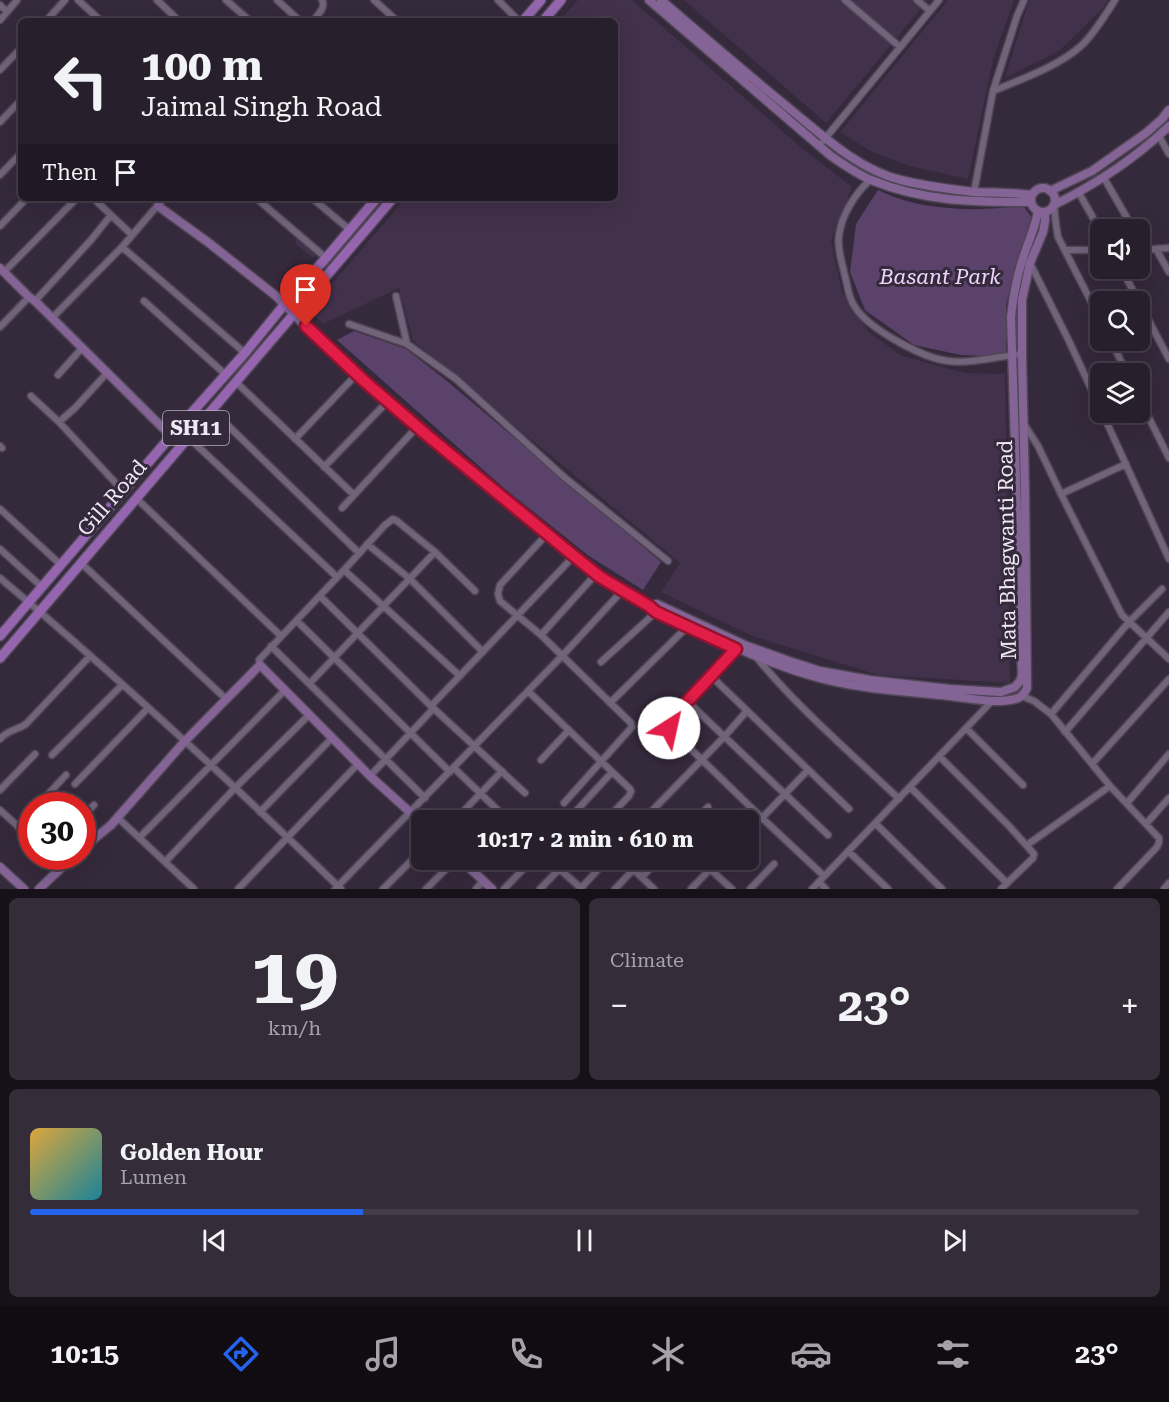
<!DOCTYPE html>
<html lang="en">
<head>
<meta charset="utf-8">
<style>
	:root { --surface:#281f2d; --page:#342c39; --text:#f1f3f6; --muted:#a5a2aa; --line:#443d49; --accent:#2563eb }
	body { margin:0; font-family:"Roboto Serif",serif; background:var(--page); color:var(--text); height:100vh; display:flex; flex-direction:column; font-size:22px; white-space:nowrap }
	* { box-sizing:border-box; margin:0 }
	p { font-size:20px; color:var(--muted) }
	.icon { flex:none; width:33px; height:33px; fill:none; stroke:currentColor; stroke-width:2; stroke-linecap:round; stroke-linejoin:round }
	.map { position:relative; height:889px; overflow:hidden }
	.sheet { display:flex; flex-direction:column; gap:9px; padding:9px; background:#161119; flex:1 }
	.sheet>* { flex:none }
	.hud { position:absolute; left:18px; top:18px; width:600px; height:183px; border-radius:9px; box-shadow:0 6px 24px #0002,0 0 0 2px var(--line); background:#281f2d; color:var(--text); overflow:hidden }
	.buttons { position:absolute; left:1090px; top:219px; display:grid; gap:12px }
	.buttons a { display:grid; place-items:center; width:60px; height:60px; border-radius:9px; background:var(--surface); box-shadow:0 6px 24px #0002,0 0 0 2px var(--line); font-size:30px }
	.speed { position:absolute; left:18px; top:792px; display:flex; gap:12px; font-size:30px; font-weight:700; text-align:center }
	.speed>* { display:grid; place-content:center; width:78px; height:78px; border-radius:50%; background:var(--surface); box-shadow:0 6px 24px #0002,0 0 0 2px var(--line); line-height:1 }
	.speed .limit { border:9px solid #d22; background:#fff; color:#111 }
	.pin { position:absolute; display:grid; place-items:center; width:51px; height:51px; color:#fff; margin:-62px -26px; border-radius:50% 50% 50% 0; rotate:-45deg; box-shadow:0 0 6px #0007 }
	.pin .icon { rotate:45deg }
	.me { position:absolute; width:66px; margin:-33px; rotate:35deg; stroke-linejoin:round; filter:drop-shadow(0 0 4px #0008) }
	.turn { display:flex; align-items:center; gap:21px; height:126px; padding:0 24px; font-size:27px }
	.turn .icon { width:78px; height:78px; stroke-width:2.5 }
	.turn b { display:block; font-size:42px; line-height:51px }
	.then { display:flex; align-items:center; height:57px; padding:0 24px; background:#0003; gap:12px; font-size:22px }
	.big { font-size:45px; font-weight:700; line-height:1.1 }
	.sheet .tile { flex:1; display:flex; flex-direction:column; justify-content:center; gap:9px; min-width:0; padding:0 21px; border-radius:9px; background:var(--page) }
	.sheet .dial { align-items:center; gap:0 }
	.dial b { font-size:78px; line-height:1 }
	.song { display:flex; align-items:center; gap:18px }
	.cover { width:72px; height:72px; border-radius:9px; background:linear-gradient(135deg,hsl(40 70% 55%),hsl(190 70% 35%)) }
	.played { height:6px; border-radius:3px; background:linear-gradient(90deg,var(--accent) 30%,var(--line) 30%) }
	.keys { display:flex; justify-content:space-around; direction:ltr }
	.heat { display:flex; justify-content:space-between; align-items:center; font-size:33px; direction:ltr }
	.sheet .tiles { flex:1; display:grid; gap:9px; grid-template-columns:1fr 1fr }
	.tile:last-child { grid-column:span 2 }
	.trip { position:absolute; left:411px; top:810px; width:348px; height:60px; border-radius:9px; background:var(--surface); box-shadow:0 6px 24px #0002,0 0 0 2px var(--line); font-weight:700; line-height:60px; text-align:center }
	.tab-bar { display:flex; height:96px; justify-content:space-around; align-items:center; background:#100c12; color:var(--muted) }
	.tab-bar .icon { width:42px; height:42px }
	.tab-bar .selected { color:var(--accent) }
	.tab-bar b { font-size:27px; color:var(--text) }
	.map>svg:first-child { display:block }
	.built { fill:#41314a }
	.green { fill:#5b426a }
	.lines { fill:none; stroke-linecap:round; stroke-linejoin:round }
	.street-casing { stroke:#4f4555; stroke-width:9 }
	.secondary-casing { stroke:#4f4555; stroke-width:11 }
	.primary-casing { stroke:#4f4555; stroke-width:12 }
	.street { stroke:#71637a; stroke-width:6 }
	.secondary { stroke:#836495; stroke-width:8 }
	.primary { stroke:#9566af; stroke-width:9 }
	.route-casing { stroke:#92132f; stroke-width:15 }
	.route { stroke:#e11d48; stroke-width:10 }
	.labels { text-anchor:middle; dominant-baseline:central; stroke-width:6; stroke-linejoin:round; paint-order:stroke }
	.shield { fill:#35293c; stroke:#b8afbe; stroke-width:1.5 }
	.shield-label { font-size:20px; font-weight:bold; fill:#f0e8f5 }
	.park-label { font-size:21px; font-style:italic; fill:#edd6fb; stroke:#35293c }
	.street-label { font-size:21px; fill:#f0e8f5; stroke:#35293c }
</style>
</head>
<body>
<div class="map">
<svg width="1169" height="889" viewBox="0 0 1169 889">
	<rect width="100%" height="100%" fill="#35293c"/>
	<path class="built" d="M578 0H632L803 149 852 187 831 241 842 293 869 332 902 356 965 373 1005 374 1010 683 878 675 752 636 661 592 680 563 413 341 399 288 323 324 309 310 406 198H615V21H559Z
		M684 0H928L826 123Z
		M948 0H1014L993 60 968 179 913 167 872 152 840 132Z
		M1029 0H1108L1104 7 1059 51 1005 78Z
		M299 237 317 254 313 258 296 244V239Z"/>
	<path class="green" d="M878 190C885 193 893 197 900 199 938 211 984 211 1023 206L1033 219 1019 257 1006 304V357L961 355 914 345 865 310 850 272 856 224Z
		M354 331 406 349 447 381 661 562 643 590 589 556 505 489 337 340Z"/>
	<g class="lines">
		<g class="street-casing">
			<path id="street" d="M78 0 101 21
				M157 0 179 21
				M226 0 250 21
				M277 0 300 21
				M374 0 397 21
				M498 0 519 21
				M845 0 900 47
				M917 0 930 11
				M0 5 7 12 17 0
				M0 20 7 12
				M46 21 65 0
				M313 21C318 14 326 8 322 0
				M0 70 21 48
				M993 91C1022 79 1057 67 1081 46 1095 33 1105 15 1115 0
				M0 122 21 100
				M1159 136 1169 154
				M823 141 939 0
				M0 175 21 153
				M1104 178 1134 230
				M870 180C855 194 842 214 839 235 837 248 842 263 845 276 848 288 849 300 857 310 873 331 923 358 948 361 972 364 998 356 1022 354
				M974 192 993 91 1017 16 1024 0
				M1079 193 1101 232
				M93 198 132 235
				M256 198 326 258
				M312 198 350 230
				M1054 205 1056 225 1058 237 1101 321
				M0 226 27 198
				M122 247 245 353
				M1156 249 1169 272
				M1065 250H1101
				M1140 250 1169 248
				M1030 263 1069 341 1101 410
				M1121 268 1139 302
				M4 272 77 198
				M396 296 407 344 456 379 564 477 668 561
				M35 301 91 240 111 215
				M144 301 226 375
				M1140 304 1169 359
				M52 318 122 247 164 198
				M349 324 407 344
				M0 327 29 297
				M1111 340 1127 374
				M58 375 82 348
				M236 382 354 495
				M31 396 59 422 124 492
				M1140 400 1169 458
				M212 410 359 553
				M1102 412 1169 559
				M59 422 75 408 107 373
				M1024 424 1038 446 1061 494 1122 615 1169 659
				M188 437 337 577
				M295 439 357 374
				M0 446 2 448
				M324 467 388 401
				M1061 494 1126 464
				M136 498 281 636
				M342 508 417 427
				M0 509 61 565
				M547 534 500 585 498 594 500 601 541 635 631 723 632 727 564 803
				M367 544 410 579 483 652
				M0 549 42 587
				M81 563 226 699
				M344 570 385 525 393 519 397 521 435 552 475 591
				M0 578C118 677 231 782 341 889
				M320 596 431 706 525 793
				M297 621 450 772
				M541 635 596 574
				M271 646 425 798
				M736 649 672 719 669 723V728L762 818 824 876
				M757 658C799 709 851 753 899 799
				M601 662 656 612
				M260 665 259 660 344 570 460 676
				M711 676 849 809
				M310 683 435 552
				M528 691 630 789 631 791 629 796 606 820
				M1022 696 1034 701 1051 714 1110 786 1159 838V842L1157 847 1117 889
				M688 702 828 835
				M610 703 688 626
				M431 706 574 556
				M1051 714 1129 622 1162 589
				M966 728 1023 785
				M1065 732 1169 612
				M0 739C9 729 16 731 26 724L90 656
				M52 755 122 685
				M939 756 1009 826 1034 854 1033 858 1001 889
				M541 760 569 730
				M1092 764 1169 679
				M454 768 508 820
				M370 776 433 709
				M75 784 148 708
				M910 787 1007 883
				M0 790 35 754
				M1127 803 1169 754
				M37 806 66 775
				M0 810 32 839
				M260 812 332 738
				M82 817 94 805
				M118 818 194 889
				M762 818 808 770
				M455 820 502 771
				M568 820 612 772
				M643 820 724 737 746 712
				M695 820 708 807
				M875 823 942 889
				M1146 824 1169 798
				M18 827 32 812
				M139 838 285 690
				M1027 845 1110 786
				M848 851 888 889
				M50 856 62 867
				M549 860 582 889
				M700 860 732 889
				M165 862 235 788 309 715
				M642 877 658 860
				M819 882 826 889
				M238 889 358 764
				M335 889 562 656 622 591
				M383 889 422 850
				M426 889 455 860
				M476 889 483 881
				M504 889 532 860
				M540 889 568 860
				M580 889 607 860
				M615 889 631 872 634 870 654 889
				M691 889 719 860
				M750 889 774 864
				M812 889 992 701
				M1164 889 1169 883"/>
		</g>
		<g class="secondary-casing">
			<path id="secondary" d="M649 0 831 156C844 165 857 174 871 180 925 202 974 202 1031 202
				M661 0C704 37 747 74 790 109 823 136 859 170 901 180 924 186 950 189 973 192 993 193 1013 192 1032 195
				M1031 200a12 12 0 1 1 24 0a12 12 0 1 1-24 0Z
				M1050 191 1092 171 1146 133 1162 119 1169 110
				M1054 205C1096 184 1135 159 1169 126
				M158 206 209 243 276 296 318 339 363 380 428 436 574 556 600 577 649 606 656 612C707 634 756 659 809 675 854 689 903 691 949 696 969 698 999 705 1018 698 1023 696 1025 693 1027 688L1025 492 1022 357V300L1030 263 1043 232 1045 221V212
				M0 268 29 297 35 301 171 436
				M649 606 657 604 747 646 789 661 820 671 870 680 950 689 1001 692 1015 687 1020 681 1022 675 1011 317C1013 298 1016 280 1022 261 1027 244 1035 229 1038 211
				M82 849 111 825 185 741 260 665 370 776 422 823
				M461 860 492 889
				M0 867 24 889
				M39 889 74 856"/>
		</g>
		<g class="primary-casing">
			<path id="primary" d="M523 21 541 0
				M543 21 561 0
				M0 636 171 436 245 353 284 305 326 258 377 198
				M0 658 393 198"/>
		</g>
		<use href="#street" class="street"/>
		<use href="#secondary" class="secondary"/>
		<use href="#primary" class="primary"/>
	</g>
	<g class="lines">
		<g class="route-casing">
			<path id="route" d="M306 326 363 380 428 436 574 556 600 577 649 606 656 612 736 649 672 718 669 723V728"/>
		</g>
		<use href="#route" class="route"/>
	</g>
	<g class="labels">
		<rect class="shield" x="163" y="411" width="66" height="34" rx="4.5"/>
		<g class="shield-label">
			<text x="196" y="428">SH11</text>
		</g>
		<g class="park-label">
			<text x="940" y="277">Basant Park</text>
		</g>
		<g class="street-label">
			<text transform="translate(112 498) rotate(-49)">Gill Road</text>
			<text transform="translate(1007 550) rotate(-91)">Mata Bhagwanti Road</text>
		</g>
	</g>
</svg>
<div class="buttons">
<a><svg class="icon" aria-label="sound" viewBox="0 0 24 24"><path d="M4 9h4l5-4v14l-5-4H4zM17 9q2 3 0 6"/></svg></a>
<a><svg class="icon" aria-label="search" viewBox="0 0 24 24"><circle cx="10" cy="10" r="6"/><path d="M15 15l6 6"/></svg></a>
<a><svg class="icon" aria-label="layers" viewBox="0 0 24 24"><path d="M12 4l9 5-9 5-9-5zM3 14l9 5 9-5"/></svg></a>
</div>
<div class="speed"><div class="limit">30</div></div>
<div class="pin" style="left:306px;top:326px;background:#d93025"><svg class="icon" aria-label="arrive" viewBox="0 0 24 24"><path d="M6 21V4h12l-3 4 3 4H6"/></svg></div>
<svg class="me" style="left:669px;top:728px" viewBox="-20 -20 40 40"><circle r="19" fill="#fff"/><path d="M0-13L10 11 0 6-10 11z" fill="#e11d48"/></svg>
<div class="trip">10:17 · 2 min · 610 m</div>
<div class="hud">
<div class="turn"><svg class="icon" aria-label="left" viewBox="0 0 24 24"><path d="M17 20v-9H6M10 6l-5 5 5 5"/></svg><div><b>100 m</b>Jaimal Singh Road</div></div>
<div class="then">Then<svg class="icon" aria-label="arrive" viewBox="0 0 24 24"><path d="M6 21V4h12l-3 4 3 4H6"/></svg></div>
</div>
</div>
<section class="sheet">
<div class="tiles">
<div class="tile dial"><b>19</b><p>km/h</p></div>
<div class="tile"><p>Climate</p>
<div class="heat"><a>−</a><b class="big">23°</b><a>+</a></div>
</div>
<div class="tile">
<div class="song"><i class="cover"></i><div><b>Golden Hour</b><p>Lumen</p></div></div>
<div class="played"></div>
<div class="keys"><svg class="icon" aria-label="previous" viewBox="0 0 24 24"><path d="M18 5L8 12l10 7zM5 5v14"/></svg><svg class="icon" aria-label="pause" viewBox="0 0 24 24"><path d="M8 5v14M16 5v14"/></svg><svg class="icon" aria-label="next" viewBox="0 0 24 24"><path d="M6 5l10 7-10 7zM19 5v14"/></svg></div>
</div>
</div>
</section>
<nav class="tab-bar">
<b>10:15</b>
<svg class="icon selected" aria-label="directions" viewBox="0 0 24 24"><path d="M12 3l9 9-9 9-9-9zM9 14v-3h6M13 9l2 2-2 2"/></svg>
<svg class="icon" aria-label="music" viewBox="0 0 24 24"><path d="M9 18V5l10-2v13"/><circle cx="6" cy="18" r="3"/><circle cx="16" cy="16" r="3"/></svg>
<svg class="icon" aria-label="phone" viewBox="0 0 24 24"><path d="M5 4h4l2 5-3 2q2 4 5 5l2-3 5 2v4C11 20 4 13 5 4z"/></svg>
<svg class="icon" aria-label="climate" viewBox="0 0 24 24"><path d="M12 3v18M4 7l16 10M4 17L20 7"/></svg>
<svg class="icon" aria-label="car" viewBox="0 0 24 24"><path d="M5 17H2v-5l4-1 3-4h7l3 4 3 1v5h-3M9 17h6M6 11h13"/><circle cx="7" cy="17" r="2"/><circle cx="17" cy="17" r="2"/></svg>
<svg class="icon" aria-label="filters" viewBox="0 0 24 24"><path d="M4 7h16M4 17h16"/><circle cx="9" cy="7" r="2"/><circle cx="15" cy="17" r="2"/></svg>
<b>23°</b>
</nav>
</body>
</html>
